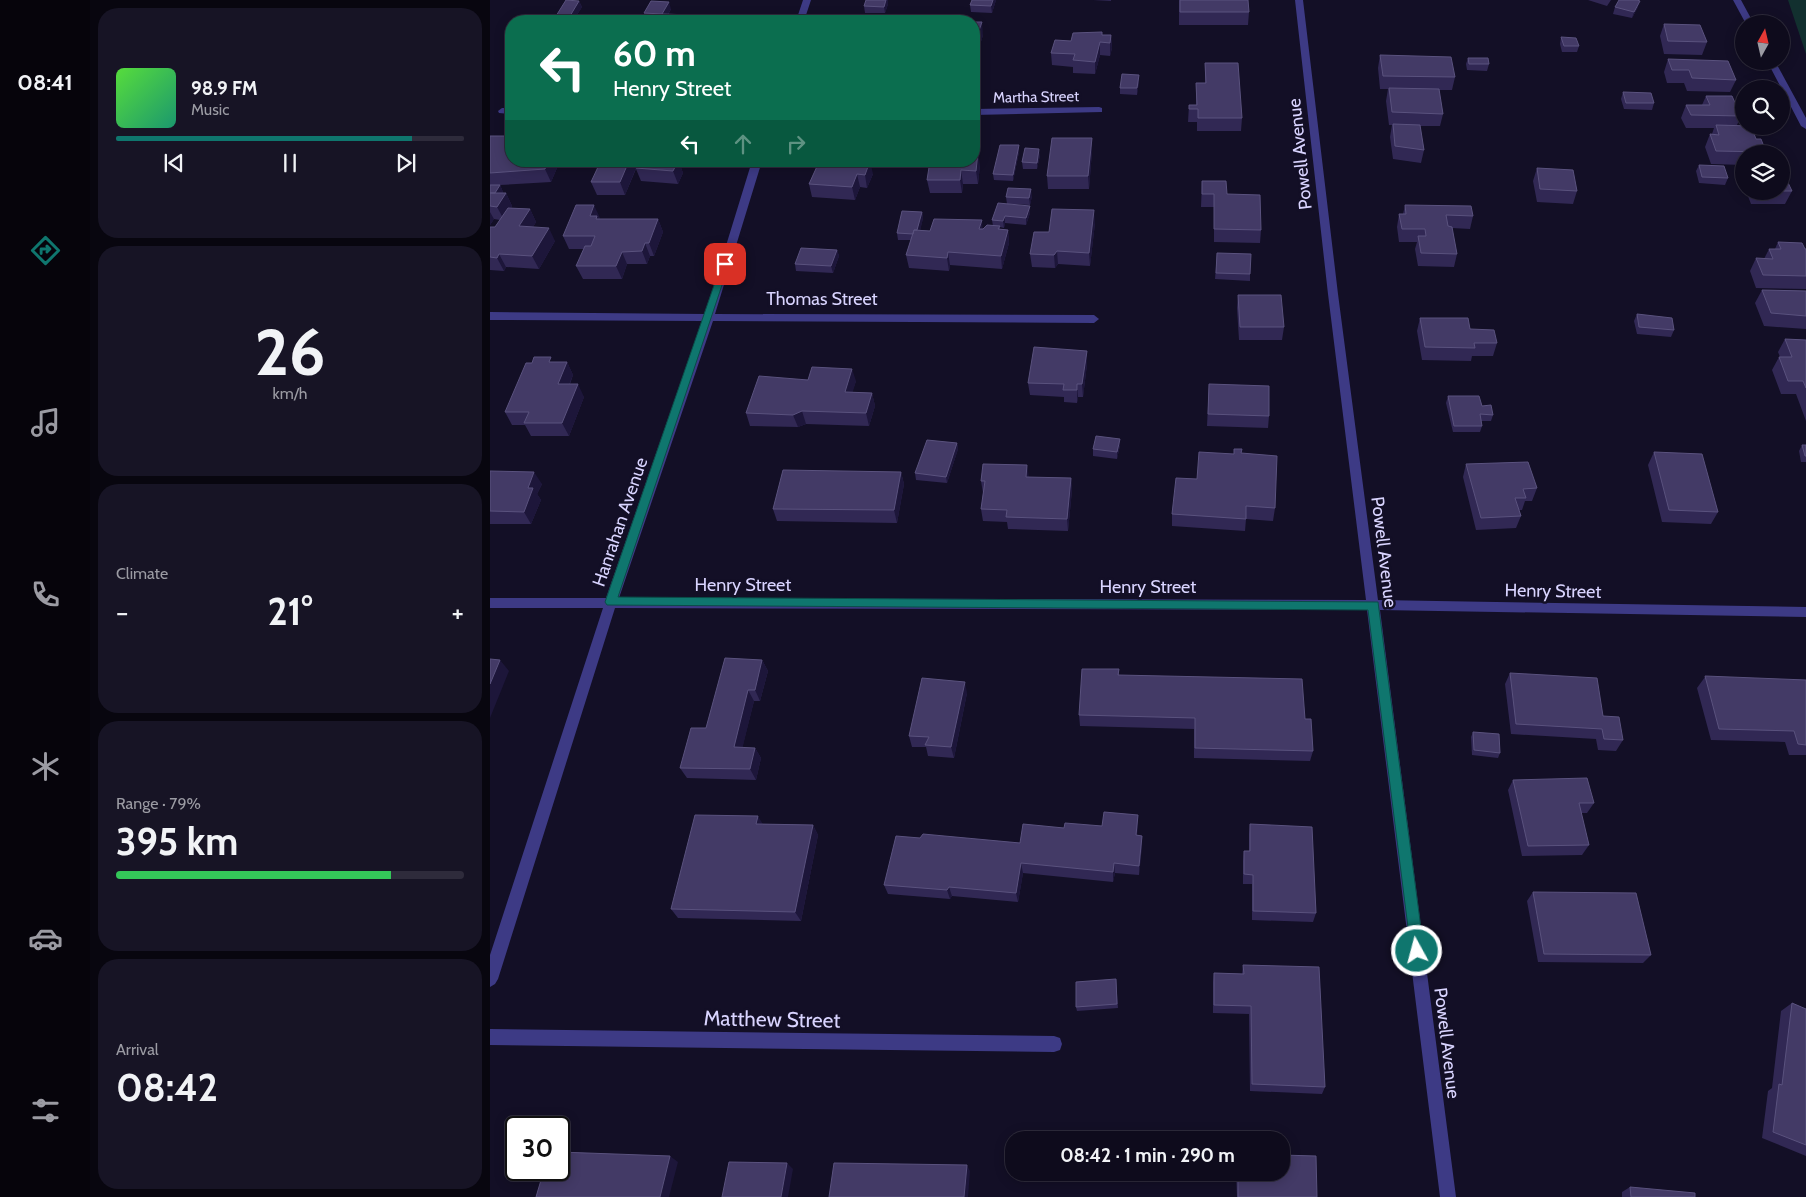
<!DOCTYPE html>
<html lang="en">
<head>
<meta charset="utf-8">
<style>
	:root { --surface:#0e0b1c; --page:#171425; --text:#f1f3f6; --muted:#9b9ba3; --line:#2e2b3b; --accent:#0f766e }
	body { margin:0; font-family:Cabin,sans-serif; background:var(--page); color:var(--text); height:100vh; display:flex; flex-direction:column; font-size:19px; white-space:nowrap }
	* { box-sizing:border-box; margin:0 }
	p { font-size:16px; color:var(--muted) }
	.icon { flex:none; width:28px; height:28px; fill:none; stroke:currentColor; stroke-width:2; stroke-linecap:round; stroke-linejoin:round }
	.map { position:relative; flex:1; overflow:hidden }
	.panel { display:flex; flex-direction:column; gap:8px; padding:8px; background:#08060f; width:400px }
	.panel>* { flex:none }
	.guide { position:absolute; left:15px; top:15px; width:475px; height:152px; border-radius:20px; box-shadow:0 2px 12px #0003,0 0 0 1px var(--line); background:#0b6e4f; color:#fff; overflow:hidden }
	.needle { width:32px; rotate:8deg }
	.buttons { position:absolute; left:1245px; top:15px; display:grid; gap:10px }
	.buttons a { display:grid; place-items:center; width:55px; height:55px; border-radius:50%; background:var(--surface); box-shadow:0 2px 12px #0003,0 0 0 1px var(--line); font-size:25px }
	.speed { position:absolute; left:15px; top:1116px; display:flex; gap:10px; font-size:25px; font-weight:700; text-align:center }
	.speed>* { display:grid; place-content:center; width:65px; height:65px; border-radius:50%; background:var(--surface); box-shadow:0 2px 12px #0003,0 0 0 1px var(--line); line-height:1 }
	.speed .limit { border:2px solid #111; border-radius:8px; background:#fff; color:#111 }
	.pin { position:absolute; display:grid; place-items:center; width:42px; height:42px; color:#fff; margin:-21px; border-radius:10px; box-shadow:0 2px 8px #0006 }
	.me { position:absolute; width:55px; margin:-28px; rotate:353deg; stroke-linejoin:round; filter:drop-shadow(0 0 4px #0008) }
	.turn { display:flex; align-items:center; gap:18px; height:105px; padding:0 25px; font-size:22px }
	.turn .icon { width:65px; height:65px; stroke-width:2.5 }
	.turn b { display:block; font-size:35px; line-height:42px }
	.lanes { display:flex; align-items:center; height:48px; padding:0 25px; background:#0003; justify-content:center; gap:25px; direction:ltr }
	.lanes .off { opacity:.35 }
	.big { font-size:38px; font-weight:700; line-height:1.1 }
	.panel .widget { flex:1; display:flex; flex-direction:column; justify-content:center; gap:8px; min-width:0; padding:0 18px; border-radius:20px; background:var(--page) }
	.panel .dial { align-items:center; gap:0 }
	.dial b { font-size:65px; line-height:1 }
	.song { display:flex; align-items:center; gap:15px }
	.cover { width:60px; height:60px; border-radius:8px; background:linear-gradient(135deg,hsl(110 70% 55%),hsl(160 70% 35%)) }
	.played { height:5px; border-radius:2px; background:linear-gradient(90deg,var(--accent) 85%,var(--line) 85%) }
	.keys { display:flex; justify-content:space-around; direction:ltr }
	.heat { display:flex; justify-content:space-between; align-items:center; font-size:28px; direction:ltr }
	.charge { height:8px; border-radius:4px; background:linear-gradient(90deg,#34c759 79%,var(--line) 0) }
	.trip { position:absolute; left:515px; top:1131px; width:285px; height:50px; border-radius:20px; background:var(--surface); box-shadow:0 2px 12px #0003,0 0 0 1px var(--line); font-weight:700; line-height:50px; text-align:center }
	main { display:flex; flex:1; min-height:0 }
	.menu { display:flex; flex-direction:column; width:90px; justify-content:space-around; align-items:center; background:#06040b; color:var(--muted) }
	.menu .icon { width:35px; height:35px }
	.menu .current { color:var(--accent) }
	.menu b { font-size:22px; color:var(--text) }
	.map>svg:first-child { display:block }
	.green { fill:#12302f }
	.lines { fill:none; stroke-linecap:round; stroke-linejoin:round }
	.minor { fill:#3d3a85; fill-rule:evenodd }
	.wall { fill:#312854 }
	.shaded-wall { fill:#1d163a }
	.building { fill:#433a66; stroke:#5a527e }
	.route { fill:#0f766e; stroke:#0a4d48 }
	.labels { text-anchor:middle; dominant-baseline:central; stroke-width:5; stroke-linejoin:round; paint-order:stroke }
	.far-street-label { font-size:15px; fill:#d9d4ff; stroke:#130f26 }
	.street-label { font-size:18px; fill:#d9d4ff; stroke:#130f26 }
	.near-street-label { font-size:21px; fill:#d9d4ff; stroke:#130f26 }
</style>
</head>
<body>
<main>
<nav class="menu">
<b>08:41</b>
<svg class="icon current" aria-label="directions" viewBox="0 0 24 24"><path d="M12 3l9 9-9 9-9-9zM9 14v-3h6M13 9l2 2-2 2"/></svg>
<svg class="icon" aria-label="music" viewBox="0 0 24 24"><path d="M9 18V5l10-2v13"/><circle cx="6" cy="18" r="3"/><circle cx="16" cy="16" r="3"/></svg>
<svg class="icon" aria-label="phone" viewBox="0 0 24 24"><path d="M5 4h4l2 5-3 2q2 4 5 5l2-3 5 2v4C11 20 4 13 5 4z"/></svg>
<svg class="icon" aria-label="climate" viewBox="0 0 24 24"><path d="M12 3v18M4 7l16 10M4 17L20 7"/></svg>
<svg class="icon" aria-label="car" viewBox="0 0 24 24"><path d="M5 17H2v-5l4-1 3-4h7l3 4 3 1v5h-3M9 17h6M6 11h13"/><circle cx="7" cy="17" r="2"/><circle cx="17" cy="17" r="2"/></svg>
<svg class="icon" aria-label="filters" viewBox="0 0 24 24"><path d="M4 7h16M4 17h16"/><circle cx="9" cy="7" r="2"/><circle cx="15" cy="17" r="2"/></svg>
</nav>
<section class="panel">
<div class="widget">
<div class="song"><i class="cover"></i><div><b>98.9 FM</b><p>Music</p></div></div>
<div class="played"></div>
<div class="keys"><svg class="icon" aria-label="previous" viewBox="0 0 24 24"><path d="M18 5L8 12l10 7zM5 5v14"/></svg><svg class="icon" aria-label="pause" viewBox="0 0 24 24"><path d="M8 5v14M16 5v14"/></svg><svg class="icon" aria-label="next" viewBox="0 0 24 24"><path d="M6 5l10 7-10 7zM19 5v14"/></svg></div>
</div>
<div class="widget dial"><b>26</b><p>km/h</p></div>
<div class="widget"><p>Climate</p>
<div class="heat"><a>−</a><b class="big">21°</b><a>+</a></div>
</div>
<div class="widget"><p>Range · 79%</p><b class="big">395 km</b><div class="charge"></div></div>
<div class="widget"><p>Arrival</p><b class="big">08:42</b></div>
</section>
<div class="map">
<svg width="1316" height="1197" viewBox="0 0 1316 1197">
	<rect width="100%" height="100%" fill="#130f26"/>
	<path class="green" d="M1298 0H1316V54Z"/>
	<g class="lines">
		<path class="minor" d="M313 0H321L314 21H306Z
			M805 0H813L848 294 888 600 1316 607V617L890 610 966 1197H950L877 610 125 608 8 979 5 984 0 987V955L113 608H0V598H116L212 321 0 320V312L215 314 262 161H272L225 314 604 315 609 319 604 323 223 321 129 598 876 600 838 294Z
			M1243 0H1251L1264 24H1256Z
			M1277 61H1285L1316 118V129L1311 126Z
			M609 107 612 108V112L484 115V109Z
			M12 108H21V114L9 113 8 111Z
			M0 1029 564 1036 570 1038 572 1044 570 1050 564 1052 0 1045Z"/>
	</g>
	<path class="wall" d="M482 0H506L502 13 481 12 480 5Z
		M603 0H621V1Z
		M689 0 759 12 758 25H689Z
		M1098 0H1121L1117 6Z
		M89 1 92 7 83 21H68L66 16Z
		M398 4 395 13H375L374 6Z
		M1125 7H1148L1142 18 1123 14Z
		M181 9 178 15 168 21 156 20 154 13Z
		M484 22 493 35 487 55H484Z
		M1174 24 1217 42 1212 55 1174 54 1170 36Z
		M612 35H621L622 48 620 56 610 55 605 74 583 73V67L562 65 561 53 581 41Z
		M1071 37 1089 46 1087 52H1072L1070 44Z
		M890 55 965 77 962 90H949L953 114 950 126H930L934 150 931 163 903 159 900 137 902 125H899L896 101 898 89H890L888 68Z
		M978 58 999 64 997 71 977 70 976 64Z
		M1178 59 1246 80 1240 92 1197 91 1194 83H1177L1174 72Z
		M715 63 752 118 751 131H707V122H698L699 105H706V83H715Z
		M649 81 647 95 630 94V88Z
		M1133 92 1164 103 1162 110 1134 109 1131 99Z
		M1216 96 1251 116 1247 125 1266 139 1276 152 1275 154H1254V165L1221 164 1215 147 1220 134H1222L1224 128H1196L1191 118 1196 105H1212Z
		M0 136 21 161H70L61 182 10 185 13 192 12 193H16L22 206 21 208 40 209 46 222 43 227 65 241 49 269 16 267 14 271 0 270V227H5L10 220 4 219 0 225Z
		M602 138V151L599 189H558L557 176Z
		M529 145V152L523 181 504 180 503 174Z
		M550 155 547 169H533L532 162Z
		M144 161 146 167 190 165 193 173 188 184 151 181 146 169 135 195H107L101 182Z
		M329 162 383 174 377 188 370 187 365 200 322 197 319 184Z
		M490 165 488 184H473L472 193H440L437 180Z
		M1209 165 1238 178 1235 185 1209 183 1206 171Z
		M1047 168 1087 191 1083 204 1047 202 1043 181Z
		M1254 175V186L1251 180Z
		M712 181 737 194 771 230 770 243 724 242V207H711Z
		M1256 191H1302L1295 204H1261Z
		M542 196 540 205 519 204 540 213 536 225 515 223 514 228 510 227V229L518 230 519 243 512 269 460 265 459 271 419 268 416 255 421 240H408L407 233 432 212 433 218 430 230 440 231 493 229 503 226 502 220 517 204 516 197Z
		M915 205 983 216 980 229 962 228 967 254 964 267 928 266 925 249 927 242H909L907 227 909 214H913Z
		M110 218 109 219H168L173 232 164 256H160L157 264H137L132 279H93L86 266 94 249H79L73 236Z
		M605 223 600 266 568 264 565 268 542 267 540 254 559 232Z
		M1288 242 1316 249V289L1266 288 1260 271 1266 258 1274 259 1279 249H1285Z
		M347 250 349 256 343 273 306 271 305 264Z
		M727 253 760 274V281L725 279Z
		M1272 290 1316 291V329L1274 326 1265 303Z
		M748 295 794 327 792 340H749L747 308Z
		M1147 314 1184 330 1181 337 1147 334 1144 321Z
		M930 318 980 329 1007 343 1003 356H982L981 361 932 360 927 331Z
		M1295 339 1316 340V421L1306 394H1291L1282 370 1289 357H1290L1288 352Z
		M597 351V364L593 397H588L587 403 574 402V397L540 395 538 383Z
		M63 362H77L83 375 80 384 94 397 79 436H41L35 425H22L15 412Z
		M318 380 366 381 362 392 382 393 385 406 379 426 316 424 308 427 260 426 256 413Z
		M719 384 779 416 778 428 717 426Z
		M958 396 992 406 1003 415 1001 421H991L992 426 990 432H963L956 403Z
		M467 443 468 449 457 483 426 480 425 473Z
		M630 445 627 459 603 456V449Z
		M1312 445H1316V462H1311L1309 451Z
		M1164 452 1228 512 1221 524 1172 522 1158 465Z
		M751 453 785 508 783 521 756 519 755 531 682 526V514L707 479 744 454Z
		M976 464 1047 488 1042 501H1035L1032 510H1029L1031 516 1026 528 986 530 973 477Z
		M0 471 52 484 47 494 51 500 41 524H0Z
		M411 472 414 484 407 523 287 521 283 509Z
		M539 477 581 478 582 490 578 531 518 529 517 522 493 521 491 509 493 493 491 481Z
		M272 660 278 671 270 701H264L252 748H265L271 758 266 780 197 778 190 768 216 728Z
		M629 669V675L815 719 823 751 820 761 704 758V729L590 726 589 715Z
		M1020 673 1113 716 1133 740 1126 751 1108 750 1106 739 1021 734 1015 684Z
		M1215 677 1316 680V755H1299L1295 742 1221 740 1207 688Z
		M477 693 464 758 438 756 436 747H422L419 736Z
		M983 732 1010 753 1008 758 982 755 981 737Z
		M1023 780 1104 803 1097 813H1091L1099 845 1092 855 1032 856 1018 790Z
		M648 815 647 835 652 836V845L649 875 625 873 623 882 533 873 528 902 462 896 460 899 398 894 394 885 430 838 530 843 574 828 612 826Z
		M273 824 323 825 328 835 311 921 188 918 181 909Z
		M760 824 826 913 823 922 762 920V884H753V861L754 851H759V834Z
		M1043 892 1161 955 1153 963 1048 962 1037 901Z
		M753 965 835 1087 832 1094 760 1091 759 1014 723 1013V982L724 973 752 974Z
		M626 979 628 1008 587 1011 586 1007Z
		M1302 1003 1316 1009V1156L1272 1138 1278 1091 1282 1088 1291 1011Z
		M746 1172H791L827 1197H747Z
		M1140 1187 1205 1197H1132V1192Z"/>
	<path class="shaded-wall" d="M396 0H398V4L395 13 394 7Z
		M503 0H506L502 13 501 6Z
		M89 1 92 7 83 21H82L80 16Z
		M1150 1 1148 7 1142 18 1144 12Z
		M179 2 181 9 174 21 172 14Z
		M232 16 233 21H229Z
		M492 22 493 35 487 55 485 42Z
		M621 35 622 48 620 56V43Z
		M610 42V55L605 74V62Z
		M649 75V81L647 95V88Z
		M602 138V151L599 189 598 176Z
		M529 145V152L523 181V175Z
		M549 149 550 155 547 169V163Z
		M488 152 490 165 488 184 486 171Z
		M58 161H70L61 182 55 169Z
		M139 161H144L146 168 135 195 130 182Z
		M182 161H193L190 165 193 173 188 184 183 171Z
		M380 161 383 174 377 188 375 175Z
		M471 170 473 184 472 193 470 180Z
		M367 174 370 187 365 200 362 187Z
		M10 185 13 192 6 203 3 196Z
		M541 189 542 196 540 205 539 198Z
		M16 193 22 206 14 220 7 207Z
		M104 205 110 218 109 220 113 229 100 216Z
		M540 206V213L536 225V218Z
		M40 209 46 222 36 239 29 226Z
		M604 210 605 223 600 266 599 253Z
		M0 212 4 219 0 225Z
		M432 212 433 218 428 240 426 234Z
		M515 216V223L514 228 513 221Z
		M168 219 173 232 164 256 159 243Z
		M492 220 493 233 489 229Z
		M59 228 65 241 49 269 42 256Z
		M518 230 519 243 512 269 511 256Z
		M155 243 160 256 157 264 152 251Z
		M347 250 349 256 343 273 341 266Z
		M567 251 568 264 565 268 564 255Z
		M132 252 137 264 132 279 126 266Z
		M458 252 460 265 459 271 457 258Z
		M9 254 16 267 14 271 7 258Z
		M597 351V364L593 397 592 384Z
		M77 362 83 375 74 397 68 384Z
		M362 369 366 381 359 405 355 392Z
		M88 384 94 397 79 436 72 423Z
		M587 384 588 397 587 403Z
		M382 393 385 406 379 426 376 413Z
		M312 411 316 424 308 427 303 415Z
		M630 439V445L627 459V452Z
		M467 443 468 449 457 483 456 477Z
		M537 465 539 477H536Z
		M44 472 52 484 47 494 51 500 41 524 34 512 38 488Z
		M411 472 414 484 407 523 404 510Z
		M581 478 582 490 578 531 577 519Z
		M10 660 19 671 0 718V684Z
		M272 660 278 671 270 701 265 690Z
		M475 682 477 693 464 758 461 747Z
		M258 690 264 701 250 758 244 747Z
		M265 748 271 758 266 780 260 769Z
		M648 815V825L646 845V835Z
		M268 816 274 826 266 824Z
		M323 825 328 835 311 921 305 912Z
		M652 836V845L649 875V866Z
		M531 863 533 873 528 902 526 893Z
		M624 863 625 873 623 882V872Z
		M459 887 462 896 460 899 457 890Z
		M180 1156 188 1162 179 1197H170Z
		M297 1163 303 1169 298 1197H291Z
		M477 1165 480 1171 478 1197H474Z"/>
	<path class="building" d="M76 0 89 1 80 16H66Z
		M376 0H396L394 7 374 6Z
		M482 0H503L501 6 480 5Z
		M690 0H758L759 12H690Z
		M1129 0H1147L1150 1 1144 12 1125 7Z
		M161 1 179 2 172 14 154 13Z
		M172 14 232 16 229 21H168Z
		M484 22H492L485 42H484Z
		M1174 24 1210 25 1217 42 1178 41Z
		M612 32V35H621L620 43 610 42 605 62 583 60 585 54 561 53 565 40 581 41 583 33Z
		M1071 37 1086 38 1089 46H1074Z
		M890 55 961 57 965 77 893 76Z
		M978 58H998L999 64H979Z
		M1178 59 1238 61 1246 80 1202 78 1199 70H1182Z
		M715 63H748L752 118H708V109H699V105H707L706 83H716Z
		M632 74 649 75 647 88H630Z
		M899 88 949 89 953 114 902 112Z
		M1133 92 1161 93 1164 103H1136Z
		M1216 96H1242L1251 116 1201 115 1196 105H1220Z
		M903 124 930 125 934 150 905 146Z
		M1226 125 1261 126 1266 139H1271L1276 152 1226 151 1220 134 1229 135Z
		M0 136H21V161H58L55 169 0 173Z
		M562 138H602L598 176H557Z
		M510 145H529L523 175 503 174Z
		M535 148 549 149 547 163 532 162Z
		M484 152H488L486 171 471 170 470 180H437L440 161H484Z
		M117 161H139L130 182H101L108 167H114Z
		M149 161H188L183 171 146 168Z
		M337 161H380L375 175 367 174 362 187 319 184 329 162H336Z
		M1209 165 1234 166 1238 178 1212 177Z
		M1047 168 1083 170 1087 191 1050 189Z
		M1291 168 1302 191H1291Z
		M712 181H736L737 194 770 195 771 230 724 229V194H712Z
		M0 185H10L5 193H0Z
		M518 188 541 189 539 198 516 197Z
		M0 193H16L7 207 0 206Z
		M508 203 540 206 536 218 515 216 513 221 502 220Z
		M86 205H104L100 216H107L106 219H168L159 243H155L152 251 132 252 126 266H86L95 246H101L105 236H73Z
		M915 205 981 206 983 216 956 215 958 226 962 227 967 254 931 253 928 236H936L935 229H912L909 214H916Z
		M18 208 40 209 29 226 59 228 42 256 9 254 7 258 0 257V227H5Z
		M562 209 604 210 599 253 567 251 564 255 540 254 544 232H559Z
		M412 211 432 212 427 230H424L423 234 407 233Z
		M444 219 492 220 489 229H493L497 225 510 226 508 229 518 230 511 256 458 252 457 258 416 255 424 230 440 231Z
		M1288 242 1312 243 1315 249H1316V276L1273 275 1266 258 1283 259 1279 249H1291Z
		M311 248 347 250 341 266 305 264Z
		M727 253 761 254 760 274 726 273Z
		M1272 290 1316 291V316L1281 313Z
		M748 295H791L794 327H750Z
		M1147 314 1182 318 1184 330 1149 327Z
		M930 318H978L980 329 1004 330 1007 343H984L985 348 935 347Z
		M1295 339 1316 340V388L1313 381H1298L1289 357H1302Z
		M544 347 597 351 592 384H587V390H573L574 384 538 383Z
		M44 357H61L59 362H77L68 384H88L72 423H34L39 412H15L36 363H42Z
		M322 367 362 369 355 392 382 393 376 413 312 411 303 415 256 413 269 376 318 380Z
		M719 384 779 386V416L718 414Z
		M958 396H989L992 406 1001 405 1003 415 990 414 992 426H964Z
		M606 436 630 439 627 452 603 449Z
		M437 440 467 443 456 477 425 473Z
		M1312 445H1316V456H1315Z
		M744 449H752L751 453 787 456 785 508 756 506V519L682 514 686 478 707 479 709 452 744 454Z
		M1164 452 1212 454 1228 512 1179 510Z
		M1038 462 1047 488 1033 489 1036 498H1025L1031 516 991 518 976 464Z
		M493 464 537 465 536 477 581 478 577 519 516 517 517 510 491 509 495 481H491Z
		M293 470 411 472 404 510 283 509Z
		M0 471 44 472 38 488H43L34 512 0 511Z
		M235 658 272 660 265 690H258L244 747 265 748 260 769 190 768 201 728H216Z
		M0 659 10 660 0 684Z
		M592 669H629L628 675 812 679 815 719H821L823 751 705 748V718L589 715Z
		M1020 673 1107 678 1113 716 1129 717 1133 740 1114 739 1112 729 1026 724Z
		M1215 676 1316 680V745L1308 744 1304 731 1229 729Z
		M432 678 475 682 461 747 435 745 439 737 419 736Z
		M983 732 1009 734 1010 753 984 750Z
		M1097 778 1104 803H1089L1099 845 1038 846 1023 780Z
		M614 812 648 815 646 835 652 836 649 866 624 863 623 872 531 863 526 893 459 887 457 890 394 885 406 836 430 838 433 834 530 843 533 824 574 828 575 823 612 826Z
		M205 815 268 816 266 824 323 825 305 912 181 909Z
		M760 824 822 827 826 913 763 911V875L754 874V851H760Z
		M1043 892 1146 893 1161 955 1054 954Z
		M753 965 829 967 835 1087 762 1084 761 1006 724 1005V973L754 974Z
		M626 979 627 1004 586 1007V982Z
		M1302 1003 1316 1009V1145L1283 1132 1289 1084 1292 1085Z
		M69 1152 180 1156 170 1197H46L54 1170H69Z
		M791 1155 826 1156 827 1197H748V1172H791Z
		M239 1162 297 1163 291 1197H232Z
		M344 1163 477 1165 474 1197H339Z
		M1140 1187 1205 1193V1197H1141Z"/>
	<path class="route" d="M232 262 239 264 128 597 888 602 934 951 932 956 927 958 923 956 921 951 878 610 117 605 115 602Z"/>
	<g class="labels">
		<g class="far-street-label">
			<text transform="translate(546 97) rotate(-1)">Martha Street</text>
		</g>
		<g class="street-label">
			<text transform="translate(810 154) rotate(-96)">Powell Avenue</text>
			<text x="332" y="299">Thomas Street</text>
			<text transform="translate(130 522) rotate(-71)">Hanrahan Avenue</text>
			<text transform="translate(894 552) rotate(83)">Powell Avenue</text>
			<text x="253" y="585">Henry Street</text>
			<text x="658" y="587">Henry Street</text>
			<text transform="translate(1063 591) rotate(1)">Henry Street</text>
			<text transform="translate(957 1043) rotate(83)">Powell Avenue</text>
		</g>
		<g class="near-street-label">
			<text transform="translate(282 1019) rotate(1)">Matthew Street</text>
		</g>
	</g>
</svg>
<div class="buttons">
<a><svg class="needle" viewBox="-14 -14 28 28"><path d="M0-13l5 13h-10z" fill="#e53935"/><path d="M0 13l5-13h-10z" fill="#9b9ba3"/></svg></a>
<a><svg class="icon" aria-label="search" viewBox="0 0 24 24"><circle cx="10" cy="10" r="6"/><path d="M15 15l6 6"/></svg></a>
<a><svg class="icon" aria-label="layers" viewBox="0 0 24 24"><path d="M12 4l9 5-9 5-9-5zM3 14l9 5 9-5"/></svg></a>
</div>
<div class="speed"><div class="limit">30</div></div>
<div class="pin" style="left:235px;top:264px;background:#d93025"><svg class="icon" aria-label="arrive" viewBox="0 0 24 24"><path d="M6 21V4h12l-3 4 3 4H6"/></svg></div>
<svg class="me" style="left:927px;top:951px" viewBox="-20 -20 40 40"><circle r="17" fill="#0f766e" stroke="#fff" stroke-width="3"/><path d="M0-11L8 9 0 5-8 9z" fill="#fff"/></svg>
<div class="trip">08:42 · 1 min · 290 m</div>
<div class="guide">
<div class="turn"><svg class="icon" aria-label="left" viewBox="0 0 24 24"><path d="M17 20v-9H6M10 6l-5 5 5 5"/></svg><div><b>60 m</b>Henry Street</div></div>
<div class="lanes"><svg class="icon" aria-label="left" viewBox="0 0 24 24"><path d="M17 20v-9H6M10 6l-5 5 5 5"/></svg><svg class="icon off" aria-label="ahead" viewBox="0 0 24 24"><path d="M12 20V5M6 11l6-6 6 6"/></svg><svg class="icon off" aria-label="right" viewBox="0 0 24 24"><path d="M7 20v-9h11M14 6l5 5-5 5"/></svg></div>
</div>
</div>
</main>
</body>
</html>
